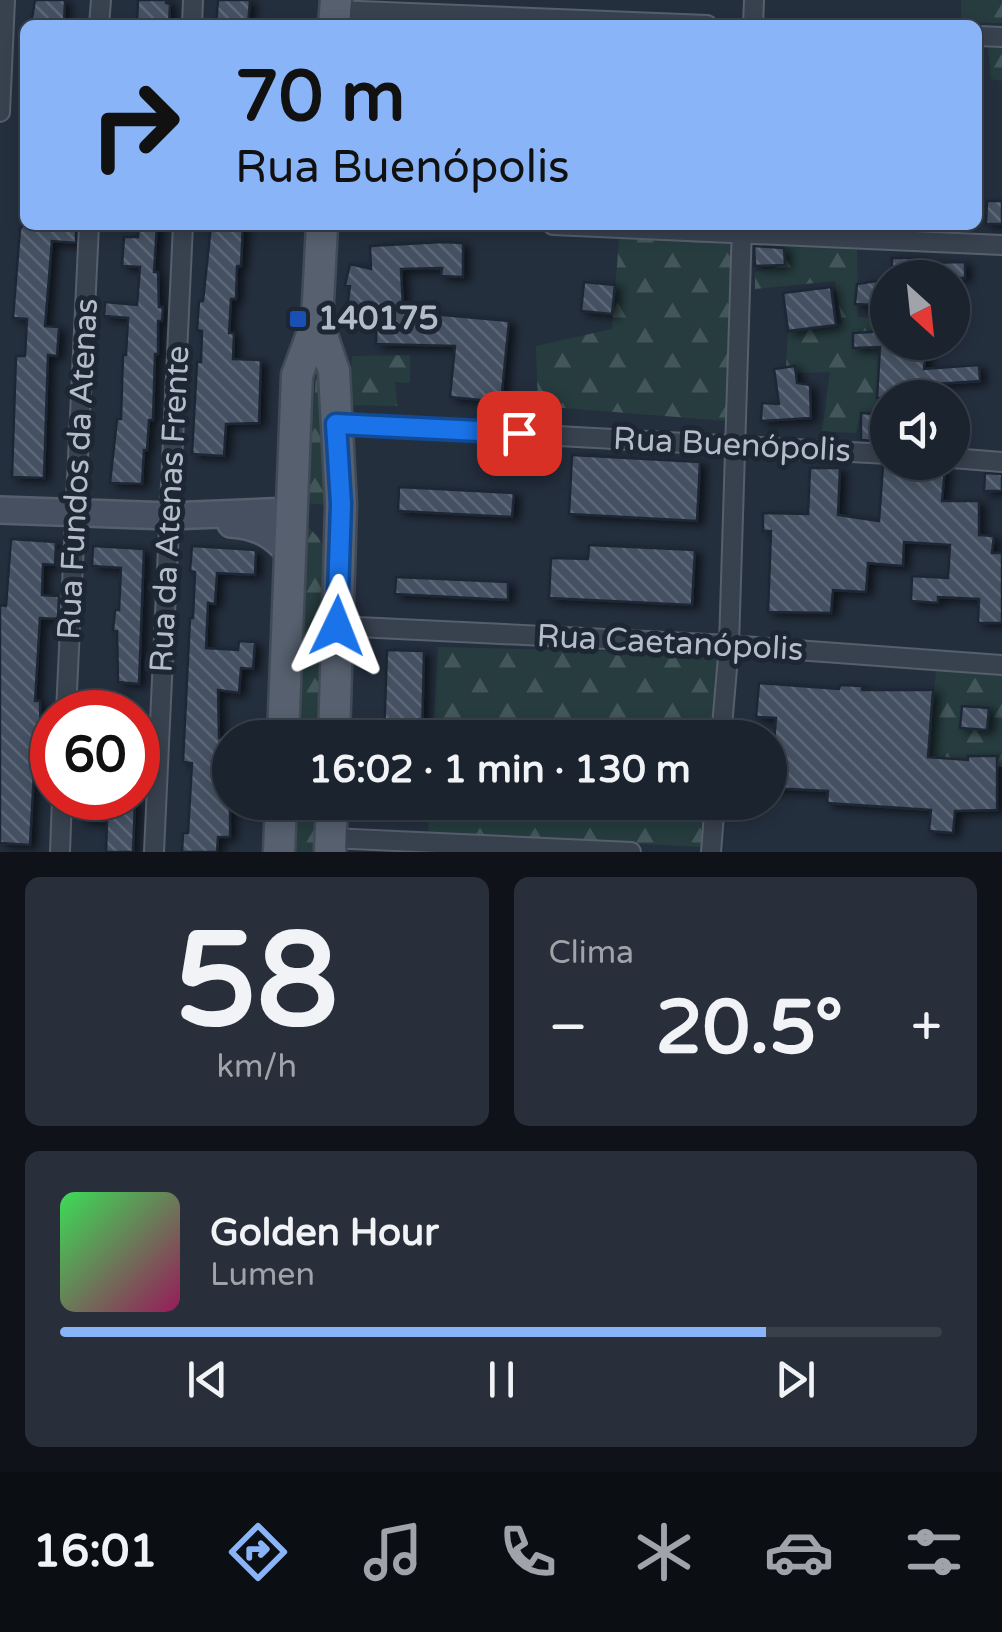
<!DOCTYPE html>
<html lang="pt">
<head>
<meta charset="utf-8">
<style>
	:root { --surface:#1b232e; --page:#282f3a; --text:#f1f3f6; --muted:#a0a4aa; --line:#39404a; --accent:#8ab4f8 }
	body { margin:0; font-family:"Varela Round",sans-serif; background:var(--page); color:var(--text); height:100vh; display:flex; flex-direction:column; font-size:38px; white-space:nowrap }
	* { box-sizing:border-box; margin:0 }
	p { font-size:32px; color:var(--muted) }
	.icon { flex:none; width:55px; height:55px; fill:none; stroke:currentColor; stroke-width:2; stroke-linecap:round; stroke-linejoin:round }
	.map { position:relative; height:852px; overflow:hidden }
	.sheet { display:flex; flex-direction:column; gap:25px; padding:25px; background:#0f1319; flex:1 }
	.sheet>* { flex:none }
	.guide { position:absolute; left:20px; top:20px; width:962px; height:210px; border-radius:15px; box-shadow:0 5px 15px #0003,0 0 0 2px var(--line); background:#8ab4f8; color:#111; overflow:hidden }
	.needle { width:65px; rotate:153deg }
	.tools { position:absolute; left:870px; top:260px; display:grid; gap:20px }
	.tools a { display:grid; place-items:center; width:100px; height:100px; border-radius:50%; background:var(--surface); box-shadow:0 5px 15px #0003,0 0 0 2px var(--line); font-size:50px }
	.speed { position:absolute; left:30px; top:690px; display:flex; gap:20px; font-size:50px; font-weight:700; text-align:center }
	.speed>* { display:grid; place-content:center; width:130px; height:130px; border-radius:50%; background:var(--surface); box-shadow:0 5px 15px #0003,0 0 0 2px var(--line); line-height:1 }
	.speed .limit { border:15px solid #d22; background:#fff; color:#111 }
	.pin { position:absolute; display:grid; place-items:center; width:85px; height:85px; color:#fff; margin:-42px; border-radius:20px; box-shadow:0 5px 15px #0006 }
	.me { position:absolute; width:110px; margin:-55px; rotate:2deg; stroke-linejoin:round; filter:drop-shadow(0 0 8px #0008) }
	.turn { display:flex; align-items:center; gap:35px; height:210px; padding:0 50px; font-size:45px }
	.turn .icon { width:130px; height:130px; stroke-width:2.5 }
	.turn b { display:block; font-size:70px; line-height:85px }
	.big { font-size:75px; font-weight:700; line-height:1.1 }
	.sheet .card { flex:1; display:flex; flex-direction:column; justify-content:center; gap:15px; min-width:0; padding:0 35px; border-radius:15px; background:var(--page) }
	.sheet .dial { align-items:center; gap:0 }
	.dial b { font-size:130px; line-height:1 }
	.song { display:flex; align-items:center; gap:30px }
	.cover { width:120px; height:120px; border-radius:15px; background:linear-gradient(135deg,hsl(130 70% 55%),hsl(330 70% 35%)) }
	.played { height:10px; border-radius:5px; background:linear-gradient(90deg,var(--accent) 80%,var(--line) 80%) }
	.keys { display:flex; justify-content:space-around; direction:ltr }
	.heat { display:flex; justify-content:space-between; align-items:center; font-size:55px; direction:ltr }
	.sheet .tiles { flex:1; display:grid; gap:25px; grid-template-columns:1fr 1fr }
	.card:last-child { grid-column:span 2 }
	.trip { position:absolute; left:212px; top:720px; width:575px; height:100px; border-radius:50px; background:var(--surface); box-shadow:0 5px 15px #0003,0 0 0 2px var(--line); font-weight:700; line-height:100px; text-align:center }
	.menu { display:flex; height:160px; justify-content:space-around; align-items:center; background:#0b0e12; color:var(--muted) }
	.menu .icon { width:70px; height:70px }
	.menu .current { color:var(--accent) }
	.menu b { font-size:45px; color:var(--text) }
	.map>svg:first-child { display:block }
	.forest { fill:url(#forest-firs) }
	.building { fill:url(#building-back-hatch); stroke:#1f2835; stroke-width:2.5; filter:url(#shadow) }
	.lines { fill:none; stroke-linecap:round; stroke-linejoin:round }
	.street-casing { stroke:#565f6c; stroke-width:22 }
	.secondary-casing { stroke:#565f6c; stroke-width:30 }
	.primary-casing { stroke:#414a57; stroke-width:35 }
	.street { stroke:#38414e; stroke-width:18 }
	.secondary { stroke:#465061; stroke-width:25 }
	.primary { stroke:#56606e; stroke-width:30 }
	.route-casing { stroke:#114b97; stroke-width:25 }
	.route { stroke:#1a73e8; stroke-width:18 }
	.transit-dot { fill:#1a4fb4; stroke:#1d2633; stroke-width:4 }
	.labels { text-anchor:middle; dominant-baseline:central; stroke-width:10; stroke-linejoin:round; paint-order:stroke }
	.poi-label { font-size:32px; font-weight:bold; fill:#b4bcc9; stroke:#1d2633; text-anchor:start }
	.street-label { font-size:32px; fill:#b4bcc9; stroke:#1d2633 }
</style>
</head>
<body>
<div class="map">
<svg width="1002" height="852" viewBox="0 0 1002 852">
	<defs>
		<pattern id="forest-firs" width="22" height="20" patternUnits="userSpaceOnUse" patternTransform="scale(2.5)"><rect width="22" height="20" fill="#263c3f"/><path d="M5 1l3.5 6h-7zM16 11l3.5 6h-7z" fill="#435659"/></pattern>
		<pattern id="building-back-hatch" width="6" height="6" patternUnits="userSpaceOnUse" patternTransform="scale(2.5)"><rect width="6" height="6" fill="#455162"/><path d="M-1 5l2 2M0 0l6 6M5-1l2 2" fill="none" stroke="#5d6877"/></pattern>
		<filter id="shadow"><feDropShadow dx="6" dy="3.5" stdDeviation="5" flood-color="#0009"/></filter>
	</defs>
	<rect width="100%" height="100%" fill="#242f3e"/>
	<path class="forest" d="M961 0H1002V23L961 22Z
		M988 47 1002 48V81L991 79Z
		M619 239 734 240 727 421 538 406 536 346 612 329Z
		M784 242 857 247 858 317 882 319 877 392 887 394 886 409 861 413 856 433 822 431 830 372 796 373 786 367 788 331 842 323 835 281 755 289V272L785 265Z
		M318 346 327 505 307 503Z
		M410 355V383L395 382 397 406 349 405 352 356Z
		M308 527C314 533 319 537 322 545 336 590 324 687 322 737L299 738Z
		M438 647 722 654 713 737 433 738Z
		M936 671 1002 676V767L928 759Z
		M295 803H319L317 852H293Z
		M430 803H706L701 847 428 833Z"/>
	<path class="building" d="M35 0H65L64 25H31Z
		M138 0H166V3L170 4 169 25H137Z
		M218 0H250L248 25H216Z
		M987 201H1002V224H986Z
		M23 225H76V243L52 241 45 326 59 327 57 356 48 355 44 478 12 477 16 356H25L27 319 13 318 20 229Z
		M139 225H157L154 272H158L159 307H163L162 321H158V354H155L153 420H149L147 450H144L142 484 110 483 117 419H121L123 355H126L128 318 104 316 105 302 137 305 140 267 122 266 124 237H138Z
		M211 225H243L241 266H237L236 299H231L229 333H234L233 359 261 360 259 423 226 424 224 456 192 454 197 362H201L202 331 197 330 199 301H203Z
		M442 242 463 243V277L441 276 442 268 401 269 403 307 433 308V314L509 321 501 402 450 397 455 346 376 344 377 311 347 309 350 286 345 285 350 264 371 269 370 246Z
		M754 246 784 248 785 265 755 266Z
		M892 258H922V263L965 262V278H892Z
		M877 281 875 305 855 304 857 284Z
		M584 282 615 285 612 314 581 311Z
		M831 287 836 325 788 331 783 293Z
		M888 331V342H927L924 369 979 365 980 381 906 386V398H877L880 347 853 348V333Z
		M795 366 797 383 810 385 811 418 761 421 762 403 779 404 774 369Z
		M861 413 876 414 875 441 861 440Z
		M572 455 700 462 697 521 569 514Z
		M897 462 945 468 942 501H979V535L994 536 992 553H1002V623H978L979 599 938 597V603L911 601 912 576 948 578 950 545 904 542 903 566 868 563 866 592 833 590 831 613 768 612 771 531H763V513L808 514 810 468H840L838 515 879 521 883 466Z
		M985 473 1002 474V491H984Z
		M399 487 514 493 512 517 398 511Z
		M11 539 56 542 55 565 43 564 42 595 59 596 58 619 40 618 35 701H40L41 755 35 754 30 845 0 843V605L6 606Z
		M589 545 695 550 692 605 549 598 551 558 588 559Z
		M93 546 144 549 139 684 118 682 117 631 113 630 115 610H119L121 568 92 566Z
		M192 546 256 550 255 575 217 573 215 604 208 603 206 648 238 650 239 641 255 642 253 669 241 668 239 693 218 690 219 738 230 739V837H218L217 852H182L183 833H188L192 763 183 762 190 618H193L195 572 190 571Z
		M396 577 508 582V600L395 594Z
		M387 650 424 651 422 738H384Z
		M759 683 839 689 840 685 862 686V690H933L928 757 968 760V756H997V810L955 811 953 833 929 831 931 810 827 803 828 791 770 788V754H773L776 718 756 717Z
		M123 694 120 712H96V695Z
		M962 706 989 708 987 730 960 728Z
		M84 798 135 800 133 852H106L107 822 80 818Z"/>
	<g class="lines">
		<g class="street-casing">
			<path id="street" d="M335 10 707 25
				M99 25 101 0
				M192 25 193 0
				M753 25 754 0
				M978 36 1002 37
				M0 112 5 0
				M553 225 1002 245
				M336 424 888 454
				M952 458 1002 462
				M337 626 729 645 1002 665
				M66 712 89 225
				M721 738 729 645 742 225
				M331 838 631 852
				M60 852 62 798
				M154 852 183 225
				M711 852 715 802"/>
		</g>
		<g class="secondary-casing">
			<path id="secondary" d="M0 510 170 516 292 511
				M231 524C258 526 272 534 290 554"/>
		</g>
		<g class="primary-casing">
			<path id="primary" d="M334 25 336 0
				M317 321 334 371 341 505 334 738
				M283 738 297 375 317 321 322 225
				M279 852 281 802
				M330 852 332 802"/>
		</g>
		<use href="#street" class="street"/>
		<use href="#secondary" class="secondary"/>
		<use href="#primary" class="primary"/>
	</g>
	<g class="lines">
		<g class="route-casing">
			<path id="route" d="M337 626 341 504 336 424 519 433"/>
		</g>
		<use href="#route" class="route"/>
	</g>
	<rect class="transit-dot" x="288" y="309" width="20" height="20" rx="5"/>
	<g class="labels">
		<g class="poi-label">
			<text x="318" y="319">140175</text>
		</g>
		<g class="street-label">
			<text transform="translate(732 445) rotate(3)">Rua Buenópolis</text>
			<text transform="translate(78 469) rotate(-87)">Rua Fundos da Atenas</text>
			<text transform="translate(170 509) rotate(-87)">Rua da Atenas Frente</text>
			<text transform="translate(670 643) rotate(3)">Rua Caetanópolis</text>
		</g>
	</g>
</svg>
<div class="tools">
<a><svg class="needle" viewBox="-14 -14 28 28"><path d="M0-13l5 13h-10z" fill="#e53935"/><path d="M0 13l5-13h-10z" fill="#a0a4aa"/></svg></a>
<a><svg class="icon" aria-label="sound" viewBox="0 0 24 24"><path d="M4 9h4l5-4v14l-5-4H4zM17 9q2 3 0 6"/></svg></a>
</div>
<div class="speed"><div class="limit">60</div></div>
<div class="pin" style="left:519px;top:433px;background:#d93025"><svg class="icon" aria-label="arrive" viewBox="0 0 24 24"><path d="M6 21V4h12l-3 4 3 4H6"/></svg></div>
<svg class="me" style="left:337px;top:626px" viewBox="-20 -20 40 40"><path d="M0-17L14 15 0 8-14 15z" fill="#1a73e8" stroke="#fff" stroke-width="4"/></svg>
<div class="trip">16:02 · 1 min · 130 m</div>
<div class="guide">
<div class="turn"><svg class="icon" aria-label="right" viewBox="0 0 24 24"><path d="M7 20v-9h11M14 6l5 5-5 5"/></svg><div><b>70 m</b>Rua Buenópolis</div></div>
</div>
</div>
<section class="sheet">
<div class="tiles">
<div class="card dial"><b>58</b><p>km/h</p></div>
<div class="card"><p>Clima</p>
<div class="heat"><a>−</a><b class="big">20.5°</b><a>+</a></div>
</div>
<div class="card">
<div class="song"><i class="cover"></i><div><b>Golden Hour</b><p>Lumen</p></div></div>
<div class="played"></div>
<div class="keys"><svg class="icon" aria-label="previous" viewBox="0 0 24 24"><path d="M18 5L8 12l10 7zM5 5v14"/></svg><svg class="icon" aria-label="pause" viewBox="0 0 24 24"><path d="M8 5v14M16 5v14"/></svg><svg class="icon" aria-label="next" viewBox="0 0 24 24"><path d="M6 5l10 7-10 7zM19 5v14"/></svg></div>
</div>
</div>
</section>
<nav class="menu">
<b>16:01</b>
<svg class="icon current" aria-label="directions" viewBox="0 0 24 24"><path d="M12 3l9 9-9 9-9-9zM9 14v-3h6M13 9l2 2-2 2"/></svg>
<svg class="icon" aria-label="music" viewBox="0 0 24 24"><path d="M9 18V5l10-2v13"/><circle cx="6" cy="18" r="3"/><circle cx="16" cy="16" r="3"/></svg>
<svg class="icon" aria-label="phone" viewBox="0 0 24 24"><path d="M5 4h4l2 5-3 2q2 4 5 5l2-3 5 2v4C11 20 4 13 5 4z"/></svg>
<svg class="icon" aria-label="climate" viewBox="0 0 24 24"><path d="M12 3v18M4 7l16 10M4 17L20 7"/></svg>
<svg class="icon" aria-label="car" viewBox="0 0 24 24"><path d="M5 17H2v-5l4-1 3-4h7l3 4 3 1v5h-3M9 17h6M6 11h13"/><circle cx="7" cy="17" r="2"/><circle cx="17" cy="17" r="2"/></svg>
<svg class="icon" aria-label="filters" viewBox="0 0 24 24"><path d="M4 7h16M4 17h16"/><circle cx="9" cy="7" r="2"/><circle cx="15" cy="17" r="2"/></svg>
</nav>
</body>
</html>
